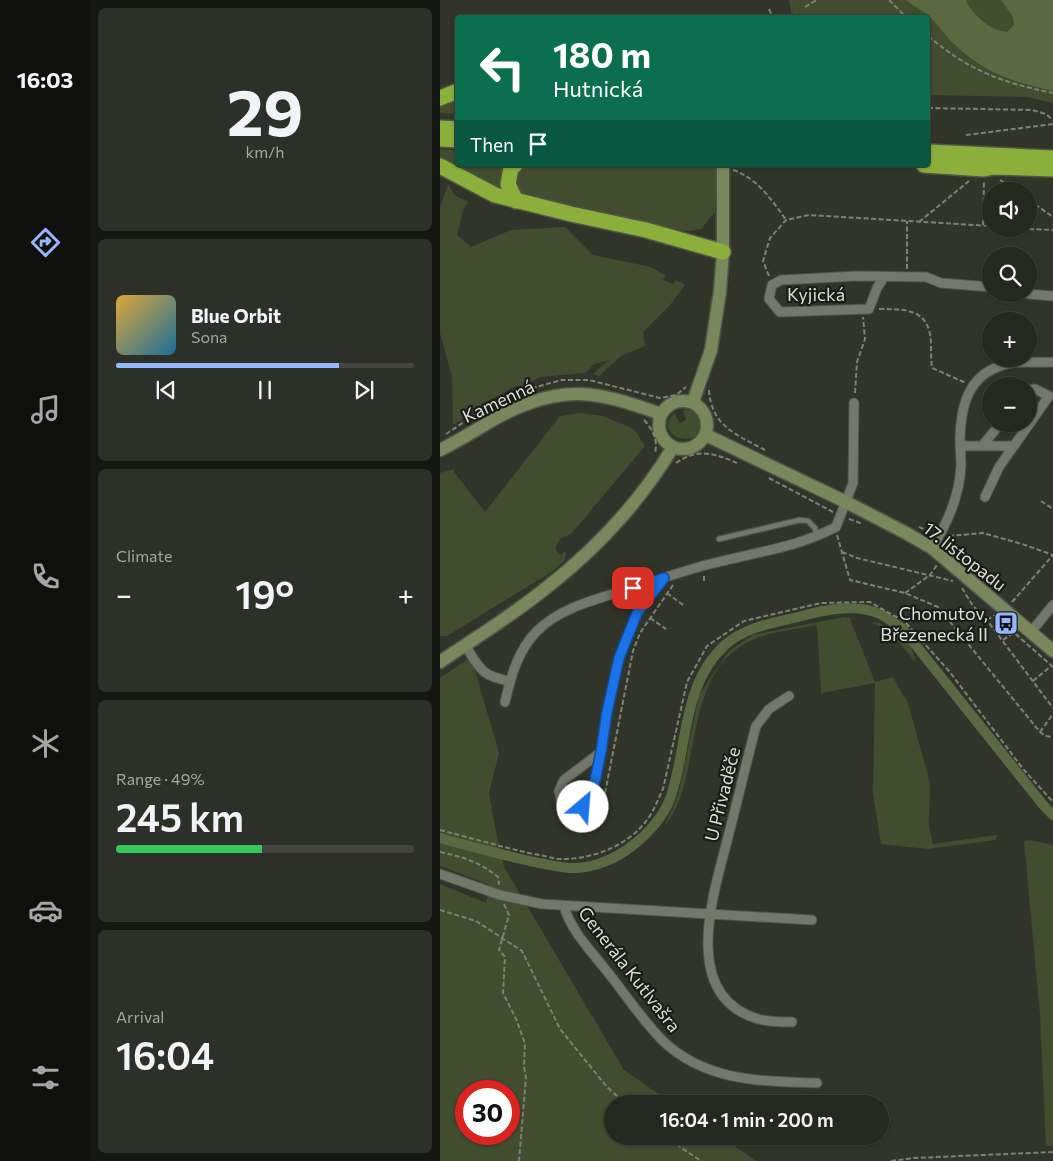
<!DOCTYPE html>
<html lang="en">
<head>
<meta charset="utf-8">
<style>
	:root { --surface:#25281f; --page:#2d3028; --text:#f1f3f6; --muted:#a3a6a4; --line:#42443d; --accent:#95b6fd }
	body { margin:0; font-family:Commissioner,sans-serif; background:var(--page); color:var(--text); height:100vh; display:flex; flex-direction:column; font-size:19px; white-space:nowrap }
	* { box-sizing:border-box; margin:0 }
	p { font-size:16px; color:var(--muted) }
	.icon { flex:none; width:28px; height:28px; fill:none; stroke:currentColor; stroke-width:2; stroke-linecap:round; stroke-linejoin:round }
	.map { position:relative; flex:1; overflow:hidden }
	.sheet { display:flex; flex-direction:column; gap:8px; padding:8px; background:#141611; width:350px }
	.sheet>* { flex:none }
	.hud { position:absolute; left:15px; top:15px; width:475px; height:152px; border-radius:5px; box-shadow:0 1px 4px #0004,0 0 0 1px var(--line); background:#0b6e4f; color:#fff; overflow:hidden }
	.controls { position:absolute; left:542px; top:182px; display:grid; gap:10px }
	.controls a { display:grid; place-items:center; width:55px; height:55px; border-radius:50%; background:var(--surface); box-shadow:0 1px 4px #0004,0 0 0 1px var(--line); font-size:25px }
	.speed { position:absolute; left:15px; top:1080px; display:flex; gap:10px; font-size:25px; font-weight:700; text-align:center }
	.speed>* { display:grid; place-content:center; width:65px; height:65px; border-radius:50%; background:var(--surface); box-shadow:0 1px 4px #0004,0 0 0 1px var(--line); line-height:1 }
	.speed .limit { border:8px solid #d22; background:#fff; color:#111 }
	.pin { position:absolute; display:grid; place-items:center; width:42px; height:42px; color:#fff; margin:-21px; border-radius:10px; box-shadow:0 2px 8px #0006 }
	.me { position:absolute; width:55px; margin:-28px; rotate:27deg; stroke-linejoin:round; filter:drop-shadow(0 0 4px #0008) }
	.turn { display:flex; align-items:center; gap:18px; height:105px; padding:0 15px; font-size:22px }
	.turn .icon { width:65px; height:65px; stroke-width:2.5 }
	.turn b { display:block; font-size:35px; line-height:42px }
	.then { display:flex; align-items:center; height:48px; padding:0 15px; background:#0003; gap:10px; font-size:19px }
	.big { font-size:38px; font-weight:600; line-height:1.1 }
	.sheet .tile { flex:1; display:flex; flex-direction:column; justify-content:center; gap:8px; min-width:0; padding:0 18px; border-radius:8px; background:var(--page) }
	.sheet .dial { align-items:center; gap:0 }
	.dial b { font-size:65px; line-height:1 }
	.song { display:flex; align-items:center; gap:15px }
	.cover { width:60px; height:60px; border-radius:8px; background:linear-gradient(135deg,hsl(40 70% 55%),hsl(200 70% 35%)) }
	.played { height:5px; border-radius:2px; background:linear-gradient(90deg,var(--accent) 75%,var(--line) 75%) }
	.keys { display:flex; justify-content:space-around; direction:ltr }
	.heat { display:flex; justify-content:space-between; align-items:center; font-size:28px; direction:ltr }
	.charge { height:8px; border-radius:4px; background:linear-gradient(90deg,#34c759 49%,var(--line) 0) }
	.trip { position:absolute; left:164px; top:1095px; width:285px; height:50px; border-radius:25px; background:var(--surface); box-shadow:0 1px 4px #0004,0 0 0 1px var(--line); font-weight:600; line-height:50px; text-align:center }
	main { display:flex; flex:1; min-height:0 }
	.menu { display:flex; flex-direction:column; width:90px; justify-content:space-around; align-items:center; background:#0f100c; color:var(--muted) }
	.menu .icon { width:35px; height:35px }
	.menu .current { color:var(--accent) }
	.menu b { font-size:22px; color:var(--text) }
	.map>svg:first-child { display:block }
	.green { fill:#424d2f; fill-rule:evenodd }
	.water { fill:#5a6941 }
	.lines { fill:none; stroke-linecap:round; stroke-linejoin:round }
	.canal { stroke:#5a6941; stroke-width:10 }
	.lane-casing { stroke:#505349; stroke-width:7 }
	.street-casing { stroke:#505349; stroke-width:11 }
	.secondary-casing { stroke:#505349; stroke-width:15 }
	.highway-casing { stroke:#505349; stroke-width:18 }
	.path { stroke:#7d8177; stroke-width:2; stroke-dasharray:5 2.5; stroke-linecap:butt }
	.lane { stroke:#72786a; stroke-width:4.5 }
	.street { stroke:#72786a; stroke-width:9 }
	.secondary { stroke:#79885c; stroke-width:12 }
	.highway { stroke:#8aaf3b; stroke-width:15 }
	.route-casing { stroke:#114b97; stroke-width:12 }
	.route { stroke:#1a73e8; stroke-width:9 }
	.labels { text-anchor:middle; dominant-baseline:central; stroke-width:4.5; stroke-linejoin:round; paint-order:stroke }
	.street-label { font-size:18px; fill:#dcdfd7; stroke:#1a1c16 }
	.poi-label { font-size:18px; fill:#dcdfd7; stroke:#1a1c16; text-anchor:end }
</style>
</head>
<body>
<main>
<nav class="menu">
<b>16:03</b>
<svg class="icon current" aria-label="directions" viewBox="0 0 24 24"><path d="M12 3l9 9-9 9-9-9zM9 14v-3h6M13 9l2 2-2 2"/></svg>
<svg class="icon" aria-label="music" viewBox="0 0 24 24"><path d="M9 18V5l10-2v13"/><circle cx="6" cy="18" r="3"/><circle cx="16" cy="16" r="3"/></svg>
<svg class="icon" aria-label="phone" viewBox="0 0 24 24"><path d="M5 4h4l2 5-3 2q2 4 5 5l2-3 5 2v4C11 20 4 13 5 4z"/></svg>
<svg class="icon" aria-label="climate" viewBox="0 0 24 24"><path d="M12 3v18M4 7l16 10M4 17L20 7"/></svg>
<svg class="icon" aria-label="car" viewBox="0 0 24 24"><path d="M5 17H2v-5l4-1 3-4h7l3 4 3 1v5h-3M9 17h6M6 11h13"/><circle cx="7" cy="17" r="2"/><circle cx="17" cy="17" r="2"/></svg>
<svg class="icon" aria-label="filters" viewBox="0 0 24 24"><path d="M4 7h16M4 17h16"/><circle cx="9" cy="7" r="2"/><circle cx="15" cy="17" r="2"/></svg>
</nav>
<section class="sheet">
<div class="tile dial"><b>29</b><p>km/h</p></div>
<div class="tile">
<div class="song"><i class="cover"></i><div><b>Blue Orbit</b><p>Sona</p></div></div>
<div class="played"></div>
<div class="keys"><svg class="icon" aria-label="previous" viewBox="0 0 24 24"><path d="M18 5L8 12l10 7zM5 5v14"/></svg><svg class="icon" aria-label="pause" viewBox="0 0 24 24"><path d="M8 5v14M16 5v14"/></svg><svg class="icon" aria-label="next" viewBox="0 0 24 24"><path d="M6 5l10 7-10 7zM19 5v14"/></svg></div>
</div>
<div class="tile"><p>Climate</p>
<div class="heat"><a>−</a><b class="big">19°</b><a>+</a></div>
</div>
<div class="tile"><p>Range · 49%</p><b class="big">245 km</b><div class="charge"></div></div>
<div class="tile"><p>Arrival</p><b class="big">16:04</b></div>
</section>
<div class="map">
<svg width="613" height="1161" viewBox="0 0 613 1161">
	<rect width="100%" height="100%" fill="#313529"/>
	<path class="green" d="M349 0H613V103L587 97 488 95V18L352 17Z
		M17 100V114L0 113V107Z
		M0 149 17 150 18 165H66L63 188 61 190 0 159Z
		M80 165H277L275 212 261 229 248 231 226 230 84 197C75 186 73 178 80 165Z
		M8 184 14 195 28 202 23 210 17 235 31 247 71 230 125 227 153 255 211 267 226 276 223 280 233 284 236 280 245 285 230 305 203 332 205 346 181 356 159 376 153 374 169 360 154 364 145 373 100 377 83 386H76L50 400 13 425 12 376 0 333V208Z
		M245 409C252 411 258 414 259 421 265 453 210 437 234 413L240 423 246 420 243 410Z
		M140 413 163 416 194 429 205 446 131 534 121 538 116 546V550L121 555 126 551 125 560 113 571 7 636H0V473L14 469V472L45 512 120 416Z
		M404 617 419 620 410 619 435 682 453 677 468 703 490 783 489 828 493 844 557 835 556 840 488 849 441 844 433 793 435 683 381 693 377 625C357 629 335 631 317 638 263 659 259 715 249 764 244 787 239 809 224 827L238 796 259 695 289 651 313 635Z
		M430 622 439 623 470 645 476 663 464 648 446 629Z
		M31 657 59 753 49 793 53 817 64 867 184 1070 233 1104H172V1136H280L316 1161H0V884L46 903 50 885 0 866V678ZM26 1091H69V1134H26Z
		M590 840 613 845V1146H606L600 1014 584 841Z"/>
	<path class="water" d="M466 0H526V2C535 16 549 30 567 32L574 25 573 17 561 0H613V91C571 81 546 74 514 44 504 35 498 24 488 15 481 9 472 6 466 0Z"/>
	<g class="lines">
		<path class="canal" d="M0 838C33 847 66 856 99 863 112 865 124 869 137 868 156 867 177 858 192 846 208 834 225 815 231 796 248 745 242 684 285 645 305 627 333 623 358 617 383 610 415 603 440 614 448 618 455 624 462 628L604 806 613 815"/>
		<g class="lane-casing">
			<path id="lane" d="M279 539 360 520 368 521 375 528 376 536"/>
		</g>
		<g class="street-casing">
			<path id="street" d="M444 277 437 288 429 309 340 312 329 299 332 285 341 280 417 276 486 277 501 283 551 287
				M588 294 613 296
				M520 446H573
				M542 446 560 424
				M545 497 559 467 609 396 595 389 589 390
				M492 548C507 524 520 494 521 465 521 456 520 447 520 438 521 402 530 371 571 363 584 361 599 363 613 362
				M591 632 613 605
				M25 645C40 669 41 676 70 681
				M349 696 329 709 316 726C306 764 297 803 287 841 273 896 240 996 318 1019 329 1022 341 1022 352 1022
				M65 702C71 676 78 650 97 631 119 609 151 601 179 592 209 583 239 572 270 564 315 552 353 549 396 527L413 483 414 403
				M161 752 124 780 119 791 121 801 128 807 139 808 143 807 148 803 153 790 161 752 167 713 179 658 197 613 224 578
				M0 874 60 895 102 904 372 920
				M124 906C131 932 154 954 170 975 187 997 204 1022 223 1041 266 1082 322 1081 377 1083"/>
		</g>
		<g class="secondary-casing">
			<path id="secondary" d="M219 425a24 24 0 1 1 48 0a24 24 0 1 1-48 0Z
				M253 402 271 350 280 291 283 252V165
				M266 435 406 502 466 533 492 548 613 651
				M0 450C21 440 40 427 60 416 123 383 157 391 221 414
				M0 662C35 638 73 615 106 588 156 549 200 502 233 447"/>
		</g>
		<g class="highway-casing">
			<path id="highway" d="M0 98 18 91
				M0 128 18 129
				M0 139 18 140
				M488 152 613 158
				M75 165 71 168 68 184 76 201
				M484 165 544 169 554 167 613 169
				M0 166 55 195 131 214 206 230 283 252"/>
		</g>
		<path class="path" d="M449 0 467 18
			M365 7 377 0
			M329 9 332 16 340 18
			M351 18 357 13
			M488 36C530 71 560 82 613 93
			M488 108 592 110 606 114 613 120
			M526 135 613 124
			M293 170C317 178 332 200 346 220
			M560 180 576 191
			M589 200 613 217
			M479 222 529 181
			M543 225 544 180
			M589 229 613 230
			M467 269V221
			M329 276 323 261 330 238 346 220 369 215 551 226
			M439 309C467 309 490 309 491 344 491 352 491 360 492 368L526 383
			M269 390C271 426 297 435 325 450
			M415 393 417 362 425 339 423 317
			M204 420C213 430 218 439 215 454
			M6 434 48 406 96 387 122 380H149L220 398 236 395 246 387
			M236 463C258 448 274 453 297 463
			M329 478 393 512
			M601 501 613 509
			M409 519 423 524
			M479 527 491 532
			M397 535 410 580 465 593 498 607 600 732 605 736 613 737
			M509 536 543 533 582 544 613 555
			M506 542 507 544 548 580
			M402 552 417 558 513 581
			M264 581V575L265 574
			M522 588 533 606 547 620 613 708
			M227 593 243 605
			M465 593 490 575 497 565
			M572 602 613 555
			M210 618 226 629
			M547 620 555 615
			M570 629 613 667
			M563 640 573 633
			M593 681 611 666
			M600 732 613 714
			M165 793 193 651 200 633 233 585
			M0 830C31 838 62 847 93 854 102 855 111 858 119 859 151 860 188 846 207 820 214 811 218 799 223 789L247 682 267 646 304 621 381 603 430 602 465 622 509 671 584 770 613 802
			M0 852C23 857 40 862 58 877L59 885
			M64 904 69 915 59 950 65 957 63 993 77 1021 85 1044 84 1067 86 1077 79 1161
			M0 910 36 921 82 951 120 1029 167 1087 186 1104
			M224 1136 261 1161
			M451 1161 474 1158 613 1152"/>
		<use href="#lane" class="lane"/>
		<use href="#street" class="street"/>
		<use href="#secondary" class="secondary"/>
		<use href="#highway" class="highway"/>
	</g>
	<g class="lines">
		<g class="route-casing">
			<path id="route" d="M143 807 148 803 153 790 161 752 167 712 179 658 197 613 224 578 193 588"/>
		</g>
		<use href="#route" class="route"/>
	</g>
	<defs>
		<g id="bus-square" transform="scale(1.25)"><rect x="-9" y="-9" width="18" height="18" rx="4" fill="#95b6fd" stroke="#1a1c16"/><path d="M-5-6H5V4H4V6H2V4H-2V6H-4V4H-5ZM-3.5-4V0h7V-4ZM-3.5 1.2v1.5H-2V1.2ZM2 1.2v1.5H3.5V1.2Z" fill="#111"/></g>
	</defs>
	<g fill-rule="evenodd">
		<use href="#bus-square" x="566" y="623"/>
	</g>
	<g class="labels">
		<g class="street-label">
			<text x="376" y="294">Kyjická</text>
			<text transform="translate(58 401) rotate(-25)">Kamenná</text>
			<text transform="translate(525 556) rotate(38)">17. listopadu</text>
			<text transform="translate(282 794) rotate(-76)">U Přivaděče</text>
			<text transform="translate(190 969) rotate(52)">Generála Kutlvašra</text>
		</g>
		<g class="poi-label">
			<text x="548" y="613">Chomutov,<tspan x="548" dy="21">Březenecká II</tspan></text>
		</g>
	</g>
</svg>
<div class="controls">
<a><svg class="icon" aria-label="sound" viewBox="0 0 24 24"><path d="M4 9h4l5-4v14l-5-4H4zM17 9q2 3 0 6"/></svg></a>
<a><svg class="icon" aria-label="search" viewBox="0 0 24 24"><circle cx="10" cy="10" r="6"/><path d="M15 15l6 6"/></svg></a>
<a>+</a>
<a>−</a>
</div>
<div class="speed"><div class="limit">30</div></div>
<div class="pin" style="left:193px;top:588px;background:#d93025"><svg class="icon" aria-label="arrive" viewBox="0 0 24 24"><path d="M6 21V4h12l-3 4 3 4H6"/></svg></div>
<svg class="me" style="left:143px;top:807px" viewBox="-20 -20 40 40"><circle r="19" fill="#fff"/><path d="M0-13L10 11 0 6-10 11z" fill="#1a73e8"/></svg>
<div class="trip">16:04 · 1 min · 200 m</div>
<div class="hud">
<div class="turn"><svg class="icon" aria-label="left" viewBox="0 0 24 24"><path d="M17 20v-9H6M10 6l-5 5 5 5"/></svg><div><b>180 m</b>Hutnická</div></div>
<div class="then">Then<svg class="icon" aria-label="arrive" viewBox="0 0 24 24"><path d="M6 21V4h12l-3 4 3 4H6"/></svg></div>
</div>
</div>
</main>
</body>
</html>
